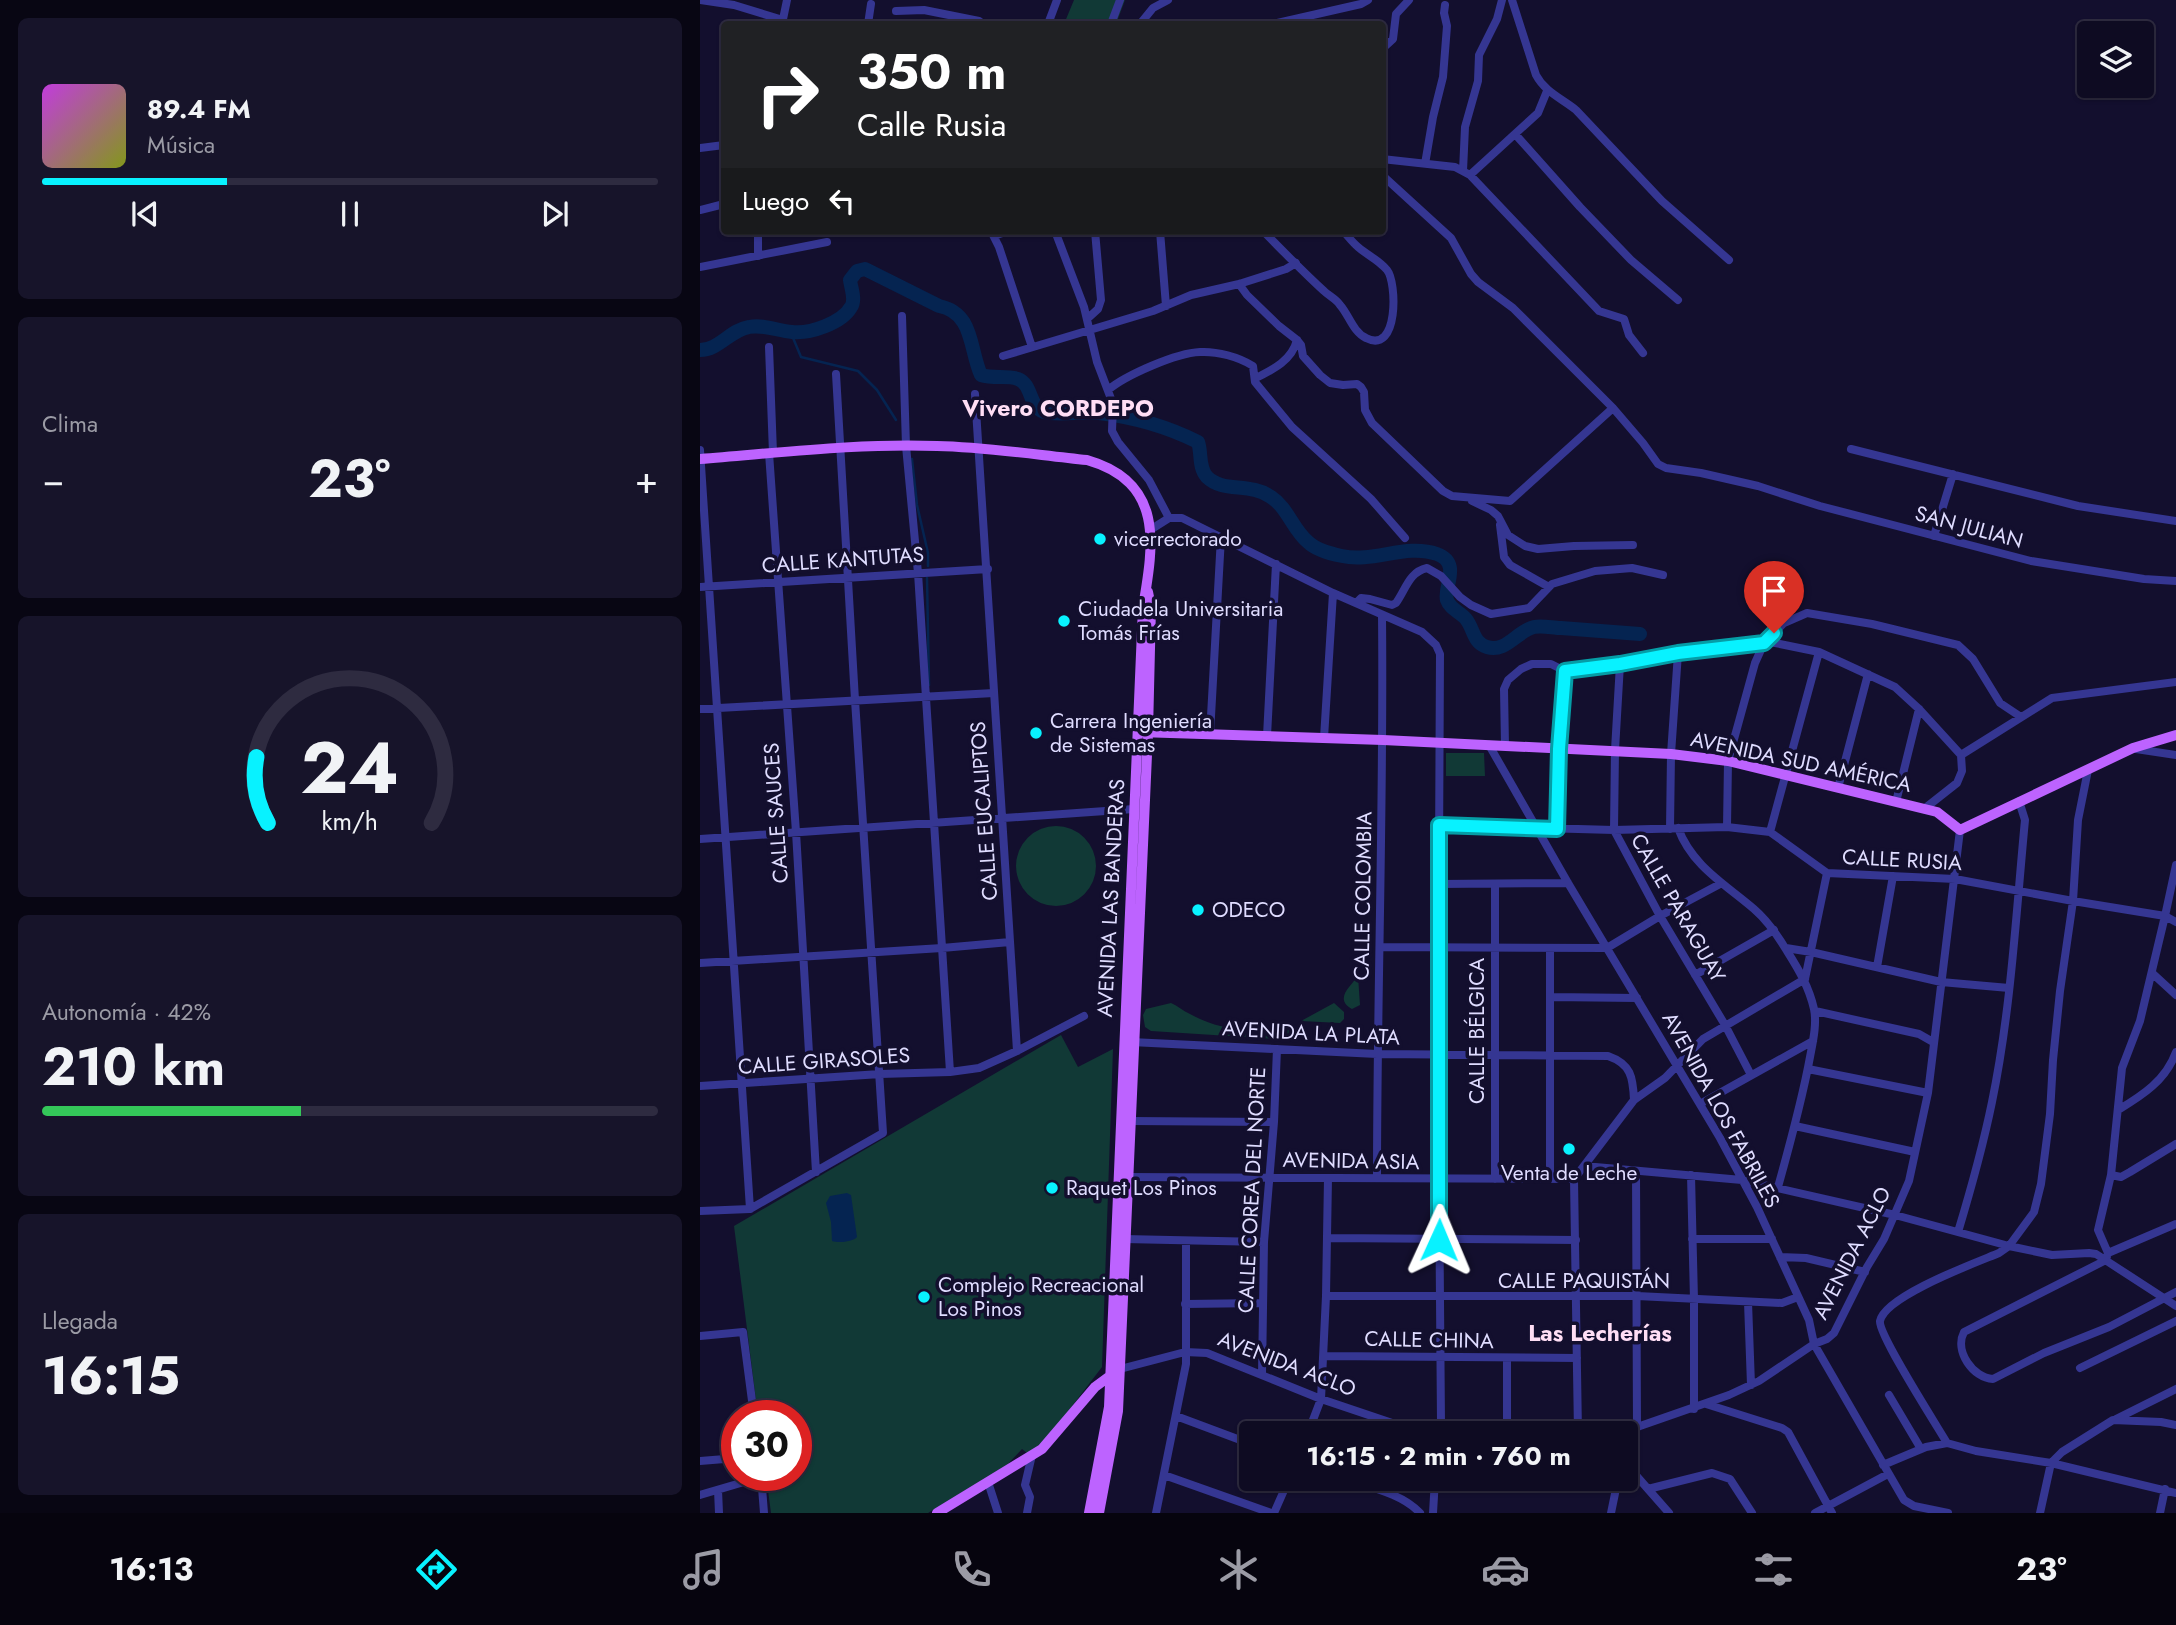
<!DOCTYPE html>
<html lang="es">
<head>
<meta charset="utf-8">
<style>
	:root { --surface:#0e0b22; --page:#17142a; --text:#f1f3f6; --muted:#9b9ba5; --line:#2e2b40; --accent:#08f2ff }
	body { margin:0; font-family:Jost,sans-serif; background:var(--page); color:var(--text); height:100vh; display:flex; flex-direction:column; font-size:26px; white-space:nowrap }
	* { box-sizing:border-box; margin:0 }
	p { font-size:23px; color:var(--muted) }
	.icon { flex:none; width:38px; height:38px; fill:none; stroke:currentColor; stroke-width:2; stroke-linecap:round; stroke-linejoin:round }
	.map { position:relative; flex:1; overflow:hidden }
	.details { display:flex; flex-direction:column; gap:18px; padding:18px; background:#080613; width:700px }
	.details>* { flex:none }
	.hud { position:absolute; left:21px; top:21px; width:665px; height:214px; border-radius:7px; box-shadow:0 2px 5px #0004,0 0 0 2px var(--line); background:#202124; color:#fff; overflow:hidden }
	.controls { position:absolute; left:1377px; top:21px; display:grid; gap:14px }
	.controls a { display:grid; place-items:center; width:77px; height:77px; border-radius:7px; background:var(--surface); box-shadow:0 2px 5px #0004,0 0 0 2px var(--line); font-size:35px }
	.speed { position:absolute; left:21px; top:1400px; display:flex; gap:14px; font-size:35px; font-weight:700; text-align:center }
	.speed>* { display:grid; place-content:center; width:91px; height:91px; border-radius:50%; background:var(--surface); box-shadow:0 2px 5px #0004,0 0 0 2px var(--line); line-height:1 }
	.speed .limit { border:10px solid #d22; background:#fff; color:#111 }
	.pin { position:absolute; display:grid; place-items:center; width:60px; height:60px; color:#fff; margin:-72px -30px; border-radius:50% 50% 50% 0; rotate:-45deg; box-shadow:0 0 7px #0007 }
	.pin .icon { rotate:45deg }
	.me { position:absolute; width:77px; margin:-38px; rotate:1deg; stroke-linejoin:round; filter:drop-shadow(0 0 5px #0008) }
	.turn { display:flex; align-items:center; gap:24px; height:147px; padding:0 21px; font-size:32px }
	.turn .icon { width:91px; height:91px; stroke-width:2.5 }
	.turn b { display:block; font-size:49px; line-height:60px }
	.then { display:flex; align-items:center; height:66px; padding:0 21px; background:#0003; gap:14px; font-size:26px }
	.big { font-size:52px; font-weight:700; line-height:1.1 }
	.details .widget { flex:1; display:flex; flex-direction:column; justify-content:center; gap:10px; min-width:0; padding:0 24px; border-radius:10px; background:var(--page) }
	.details .dial { align-items:center; gap:0 }
	.dial svg { height:182px; overflow:visible; fill:none; stroke:var(--line); stroke-width:7; stroke-linecap:round; text-anchor:middle }
	.dial text { fill:var(--text); stroke:none }
	.song { display:flex; align-items:center; gap:21px }
	.cover { width:84px; height:84px; border-radius:10px; background:linear-gradient(135deg,hsl(290 70% 55%),hsl(70 70% 35%)) }
	.played { height:7px; border-radius:4px; background:linear-gradient(90deg,var(--accent) 30%,var(--line) 30%) }
	.keys { display:flex; justify-content:space-around; direction:ltr }
	.heat { display:flex; justify-content:space-between; align-items:center; font-size:38px; direction:ltr }
	.charge { height:10px; border-radius:5px; background:linear-gradient(90deg,#34c759 42%,var(--line) 0) }
	.trip { position:absolute; left:539px; top:1421px; width:399px; height:70px; border-radius:7px; background:var(--surface); box-shadow:0 2px 5px #0004,0 0 0 2px var(--line); font-weight:700; line-height:70px; text-align:center }
	.tabs { display:flex; height:112px; justify-content:space-around; align-items:center; background:#06040e; color:var(--muted) }
	.tabs .icon { width:49px; height:49px }
	.tabs .on { color:var(--accent) }
	.tabs b { font-size:32px; color:var(--text) }
	main { display:flex; flex:1; min-height:0 }
	.map>svg:first-child { display:block }
	.green { fill:#113936 }
	.water { fill:#052451 }
	.lines { fill:none; stroke-linecap:round; stroke-linejoin:round }
	.stream { stroke:#052451; stroke-width:2.5 }
	.river { stroke:#052451; stroke-width:14 }
	.minor { stroke:#353692; stroke-width:8 }
	.major { stroke:#bd63ff; stroke-width:10 }
	.route-casing { stroke:#059da6; stroke-width:18 }
	.route { stroke:#08f2ff; stroke-width:12 }
	.poi-dot { fill:#08f2ff; stroke:#130f2e; stroke-width:2.5 }
	.labels { text-anchor:middle; dominant-baseline:central; stroke-width:7; stroke-linejoin:round; paint-order:stroke }
	.street-label { font-size:21px; fill:#dfdcff; stroke:#130f2e }
	.poi-label { font-size:21px; fill:#dfdcff; stroke:#130f2e; text-anchor:start }
	.neighbourhood-label { font-size:23px; font-weight:bold; fill:#ffdef5; stroke:#130f2e }
</style>
</head>
<body>
<main>
<section class="details">
<div class="widget">
<div class="song"><i class="cover"></i><div><b>89.4 FM</b><p>Música</p></div></div>
<div class="played"></div>
<div class="keys"><svg class="icon" aria-label="previous" viewBox="0 0 24 24"><path d="M18 5L8 12l10 7zM5 5v14"/></svg><svg class="icon" aria-label="pause" viewBox="0 0 24 24"><path d="M8 5v14M16 5v14"/></svg><svg class="icon" aria-label="next" viewBox="0 0 24 24"><path d="M6 5l10 7-10 7zM19 5v14"/></svg></div>
</div>
<div class="widget"><p>Clima</p>
<div class="heat"><a>−</a><b class="big">23°</b><a>+</a></div>
</div>
<div class="widget dial"><svg viewBox="0 0 100 80">
<path d="M14 69A42 42 0 1 1 86 69"/>
<path d="M14 69A42 42 0 0 1 9 40" stroke="#08f2ff"/>
<text x="50" y="56" font-size="32" font-weight="700">24</text>
<text x="50" y="72" font-size="11">km/h</text>
</svg></div>
<div class="widget"><p>Autonomía · 42%</p><b class="big">210 km</b><div class="charge"></div></div>
<div class="widget"><p>Llegada</p><b class="big">16:15</b></div>
</section>
<div class="map">
<svg width="1476" height="1513" viewBox="0 0 1476 1513">
	<rect width="100%" height="100%" fill="#130f2e"/>
	<path class="green" d="M374 0H425L416 24H364Z
		M746 753H784L785 776H746Z
		M316 866a40 40 0 1 1 80 0a40 40 0 1 1-80 0Z
		M658 976 660 1005 652 1009C634 999 650 987 658 976Z
		M471 1003C478 1006 483 1011 490 1014 522 1032 556 1033 591 1024L590 1040 451 1031 445 1027 443 1015 446 1009Z
		M634 1003 644 1012V1019L640 1023 601 1021Z
		M361 1035 378 1067 413 1049 402 1367 343 1444 327 1453 322 1449 308 1464 228 1513H71L66 1475H96V1416H58L34 1226Z"/>
	<path class="water" d="M147 1193 151 1195 157 1237C153 1242 138 1243 132 1241L131 1222 126 1203 130 1196Z"/>
	<g class="lines">
		<path class="stream" d="M91 333 101 357 158 371 177 390 196 420
			M212 459 217 505 228 553V566
			M227 578 229 685"/>
		<path class="river" d="M0 350C19 350 30 330 49 327 64 324 78 331 92 332 110 334 142 323 151 307 156 300 151 288 150 280L157 271 165 269 239 306C274 313 269 348 281 375 293 379 309 375 318 379 333 385 328 406 344 412 355 416 384 411 399 413 433 417 468 427 498 442 502 453 498 467 507 477 523 493 550 482 571 497 588 508 593 530 608 542 616 550 632 554 642 556 674 563 706 543 737 554 762 563 743 588 747 600 750 609 760 612 766 619 774 629 773 643 787 647 806 653 817 631 834 627 842 625 853 628 861 628 887 630 914 632 940 634"/>
		<path class="minor" d="M0 0 34 5 83 20
			M812 0 836 75C845 92 861 98 876 110L962 201 1029 260
			M196 11 224 10 279 21 283 24
			M82 24 87 0
			M168 24 171 4
			M348 24 357 0
			M411 24 420 0
			M440 24 453 8 468 0
			M573 24 661 4 668 0
			M682 49 693 39 696 14 709 0
			M815 134 880 207 931 260 978 300
			M0 148 24 145
			M682 159 755 167 770 175 899 311 924 319 929 335 943 353
			M725 164 733 117 743 77 747 26 744 13 745 5
			M763 171 765 127 778 81 779 55 797 19 802 0
			M682 175 751 238 771 274 778 282 813 308 913 408 943 443 958 464 966 468 1001 473 1058 486 1120 506 1331 561 1444 579 1476 581
			M770 175 838 113 847 91
			M0 210 24 204
			M58 231V256
			M291 231 299 247 332 347
			M355 231 384 307 397 362 413 404 412 431 418 442 449 480 469 518
			M460 231 466 306
			M563 231C583 251 603 272 624 291 629 296 636 299 640 305 649 315 653 332 666 338 699 355 697 282 687 270 679 260 667 255 658 247 652 242 648 236 643 231
			M294 236 308 231
			M0 267 127 242
			M539 284 547 295 579 326 597 340 601 345 603 356 620 375 630 383 643 385 657 384 661 387 664 392 665 410 672 423 743 491 752 496 810 501 913 408
			M202 316 206 446 218 573 250 1072
			M387 319 398 309 401 300 395 231
			M69 347 73 453
			M303 356 453 311 491 295 539 284 586 269 596 263
			M556 378C574 369 592 360 597 340
			M408 390C426 375 476 353 500 352 517 351 539 357 553 366L555 382 592 427 671 499 705 538
			M275 394 317 1051
			M1151 449 1378 506 1476 521
			M0 450 50 1209
			M69 453 96 832 116 1172
			M772 501 791 510 798 516 808 535 825 546 838 549 874 546 933 545
			M800 525 804 557 810 565 849 587
			M450 530 469 518H482L633 593 722 632 736 645 740 654 738 1055 741 1423 739 1433
			M1234 536 1253 474
			M0 587 288 569
			M656 603 661 598 670 599 692 605 696 603C706 589 709 572 727 568L741 576 760 597 771 605 791 614 829 608 852 584 895 571 932 568 963 575
			M920 664 915 750 914 830 960 916 1025 1025 1051 1075
			M0 709 294 693
			M510 734 521 537
			M567 736 576 564
			M624 738 633 593
			M789 745 868 883 1020 1138 1057 1207 1109 1320 1114 1344 1204 1500 1214 1506 1248 1513
			M805 746 804 689 808 680 821 669 832 664H851L865 671 920 664 978 653 1070 642 1119 652 1195 687 1219 709 1261 755 1262 771 1257 783 1224 809
			M1436 749 1476 755
			M1261 755 1352 698 1476 682
			M1138 788 1168 674
			M1196 802 1219 709
			M739 825 914 830 1027 827 1070 832 1127 873 1255 879 1373 901 1465 916 1440 1021 1422 1068 1411 1175
			M1027 827 1028 761 1055 663 1064 643 1084 623 1107 613 1172 624 1258 645 1273 659 1300 703 1321 717
			M978 828C992 866 1025 884 1054 909 1068 921 1078 936 1087 951 1099 970 1109 987 1114 1009 1117 1024 1113 1041 1110 1057 1102 1101 1090 1144 1078 1187
			M857 829 859 749 865 671
			M970 829 971 754 978 653
			M1070 832 1119 652
			M0 839 434 809
			M1476 865 1465 916 1476 922
			M739 884 868 883
			M680 947 907 948 960 916 1020 884
			M850 948V1179
			M1086 948 1111 952 1241 982 1309 988
			M0 963 242 948 310 942
			M1177 967 1193 876
			M1452 973 1476 995
			M995 975 1074 930
			M1105 979 1127 873
			M850 997 937 998
			M1115 1011 1219 1034 1233 1042
			M431 1042 677 1054 908 1056C931 1064 933 1077 934 1100
			M1108 1069 1228 1093
			M0 1086 180 1074 250 1072 279 1068 317 1051 384 1016
			M1000 1104 1113 1041
			M1418 1110C1443 1095 1466 1080 1476 1052
			M430 1121 574 1122
			M1095 1126 1215 1152
			M1476 1144 1430 1172 1421 1177 1411 1175 1398 1230 1408 1253 1406 1260 1264 1332C1254 1351 1273 1378 1293 1379L1344 1353 1409 1327 1476 1292
			M884 1166 1042 1180 1195 1215 1309 1246 1352 1255 1389 1253 1396 1254 1476 1306
			M936 1171 937 1428
			M991 1175 994 1300V1409
			M427 1177 874 1179
			M677 1178C677 990 684 803 682 615
			M795 1179V884
			M0 1211 50 1209 183 1133 155 700 136 374
			M1258 1232C1271 1189 1283 1146 1292 1102 1311 1010 1316 914 1325 820L1319 801
			M628 1238 876 1240
			M424 1239 564 1242
			M992 1239H1072
			M1408 1253 1476 1224
			M1080 1257 1106 1258 1165 1272
			M626 1296H937L1082 1303 1098 1297
			M1048 1302 1051 1385
			M485 1304 563 1303
			M0 1336 43 1332 54 1416
			M623 1356 877 1358
			M1380 1368 1476 1321
			M420 1369 485 1352 507 1353 621 1399 722 1433
			M562 1375 564 1242 574 1122 577 1049
			M1189 1395 1221 1449
			M1006 1404 1082 1428 1088 1432 1132 1513
			M476 1416 551 1444
			M1416 1419 1476 1389
			M608 1433 621 1399 626 1296 628 1178
			M807 1433V1358
			M878 1433 874 1179 934 1100 965 1078 1003 1039 1105 979
			M920 1433 1029 1395 1059 1381 1114 1344 1127 1339 1134 1333 1167 1267 1184 1239 1209 1181 1228 1093 1260 830
			M1247 1443C1237 1426 1178 1334 1180 1321 1185 1296 1275 1263 1299 1253L1309 1246 1334 1212 1341 1184 1350 1114 1353 1060 1360 991 1373 901 1378 820 1388 770
			M0 1461 37 1458
			M926 1464 969 1513
			M1183 1465 1226 1447 1247 1443 1276 1451 1351 1463 1476 1493
			M61 1475 64 1513
			M464 1475 571 1513
			M646 1479C670 1487 703 1494 720 1513
			M288 1482 298 1513
			M948 1489 1012 1473 1030 1479 1052 1513
			M18 1490 19 1513
			M0 1495 61 1477
			M327 1513 330 1497 325 1485 332 1455
			M456 1513 486 1364V1241
			M574 1513 589 1479
			M733 1513 735 1479
			M911 1513 918 1479
			M1115 1513 1188 1474
			M1340 1513 1351 1463 1362 1452 1413 1420 1461 1422 1476 1425
			M1460 1513 1465 1489"/>
		<path class="major" d="M0 459C78 453 159 443 237 446 287 447 337 455 387 460 464 482 454 543 443 607L409 1407 389 1513
			M439 732 683 740 971 754 1028 761 1237 812 1260 830 1433 748 1476 735
			M237 1513 342 1449 395 1387 414 1373
			M399 1513 418 1411 448 732 451 607 448 592"/>
	</g>
	<g class="lines">
		<g class="route-casing">
			<path id="route" d="M739 1240V825L857 829 859 749 865 671 920 664 978 653 1064 643 1074 633"/>
		</g>
		<use href="#route" class="route"/>
	</g>
	<g class="poi-dot">
		<circle cx="400" cy="539" r="7"/>
		<circle cx="364" cy="621" r="7"/>
		<circle cx="336" cy="733" r="7"/>
		<circle cx="498" cy="910" r="7"/>
		<circle cx="869" cy="1149" r="7"/>
		<circle cx="352" cy="1188" r="7"/>
		<circle cx="224" cy="1297" r="7"/>
	</g>
	<g class="labels">
		<g class="street-label">
			<text transform="translate(1269 527) rotate(15)">SAN JULIAN</text>
			<text transform="translate(143 560) rotate(-4)">CALLE KANTUTAS</text>
			<text transform="translate(1101 762) rotate(12)">AVENIDA SUD AMÉRICA</text>
			<text transform="translate(284 811) rotate(-94)">CALLE EUCALIPTOS</text>
			<text transform="translate(76 813) rotate(-94)">CALLE SAUCES</text>
			<text transform="translate(1202 860) rotate(3)">CALLE RUSIA</text>
			<text transform="translate(663 896) rotate(-89)">CALLE COLOMBIA</text>
			<text transform="translate(411 898) rotate(-87)">AVENIDA LAS BANDERAS</text>
			<text transform="translate(978 908) rotate(60)">CALLE PARAGUAY</text>
			<text transform="translate(777 1031) rotate(-90)">CALLE BÉLGICA</text>
			<text transform="translate(611 1033) rotate(3)">AVENIDA LA PLATA</text>
			<text transform="translate(124 1061) rotate(-4)">CALLE GIRASOLES</text>
			<text transform="translate(1021 1110) rotate(61)">AVENIDA LOS FABRILES</text>
			<text transform="translate(651 1161) rotate(1)">AVENIDA ASIA</text>
			<text transform="translate(552 1190) rotate(-87)">CALLE COREA DEL NORTE</text>
			<text transform="translate(1152 1253) rotate(-63)">AVENIDA ACLO</text>
			<text x="884" y="1281">CALLE PAQUISTÁN</text>
			<text transform="translate(729 1340) rotate(1)">CALLE CHINA</text>
			<text transform="translate(587 1364) rotate(21)">AVENIDA ACLO</text>
		</g>
		<g class="poi-label">
			<text x="414" y="539">vicerrectorado</text>
			<text x="378" y="609">Ciudadela Universitaria<tspan x="378" dy="24">Tomás Frías</tspan></text>
			<text x="350" y="721">Carrera Ingeniería<tspan x="350" dy="24">de Sistemas</tspan></text>
			<text x="512" y="910">ODECO</text>
			<text x="869" y="1173" text-anchor="middle">Venta de Leche</text>
			<text x="366" y="1188">Raquet Los Pinos</text>
			<text x="238" y="1285">Complejo Recreacional<tspan x="238" dy="24">Los Pinos</tspan></text>
		</g>
		<g class="neighbourhood-label">
			<text x="358" y="408">Vivero CORDEPO</text>
			<text x="900" y="1333">Las Lecherías</text>
		</g>
	</g>
</svg>
<div class="controls">
<a><svg class="icon" aria-label="layers" viewBox="0 0 24 24"><path d="M12 4l9 5-9 5-9-5zM3 14l9 5 9-5"/></svg></a>
</div>
<div class="speed"><div class="limit">30</div></div>
<div class="pin" style="left:1074px;top:633px;background:#d93025"><svg class="icon" aria-label="arrive" viewBox="0 0 24 24"><path d="M6 21V4h12l-3 4 3 4H6"/></svg></div>
<svg class="me" style="left:739px;top:1240px" viewBox="-20 -20 40 40"><path d="M0-17L14 15 0 8-14 15z" fill="#08f2ff" stroke="#fff" stroke-width="4"/></svg>
<div class="trip">16:15 · 2 min · 760 m</div>
<div class="hud">
<div class="turn"><svg class="icon" aria-label="right" viewBox="0 0 24 24"><path d="M7 20v-9h11M14 6l5 5-5 5"/></svg><div><b>350 m</b>Calle Rusia</div></div>
<div class="then">Luego<svg class="icon" aria-label="left" viewBox="0 0 24 24"><path d="M17 20v-9H6M10 6l-5 5 5 5"/></svg></div>
</div>
</div>
</main>
<nav class="tabs">
<b>16:13</b>
<svg class="icon on" aria-label="directions" viewBox="0 0 24 24"><path d="M12 3l9 9-9 9-9-9zM9 14v-3h6M13 9l2 2-2 2"/></svg>
<svg class="icon" aria-label="music" viewBox="0 0 24 24"><path d="M9 18V5l10-2v13"/><circle cx="6" cy="18" r="3"/><circle cx="16" cy="16" r="3"/></svg>
<svg class="icon" aria-label="phone" viewBox="0 0 24 24"><path d="M5 4h4l2 5-3 2q2 4 5 5l2-3 5 2v4C11 20 4 13 5 4z"/></svg>
<svg class="icon" aria-label="climate" viewBox="0 0 24 24"><path d="M12 3v18M4 7l16 10M4 17L20 7"/></svg>
<svg class="icon" aria-label="car" viewBox="0 0 24 24"><path d="M5 17H2v-5l4-1 3-4h7l3 4 3 1v5h-3M9 17h6M6 11h13"/><circle cx="7" cy="17" r="2"/><circle cx="17" cy="17" r="2"/></svg>
<svg class="icon" aria-label="filters" viewBox="0 0 24 24"><path d="M4 7h16M4 17h16"/><circle cx="9" cy="7" r="2"/><circle cx="15" cy="17" r="2"/></svg>
<b>23°</b>
</nav>
</body>
</html>
